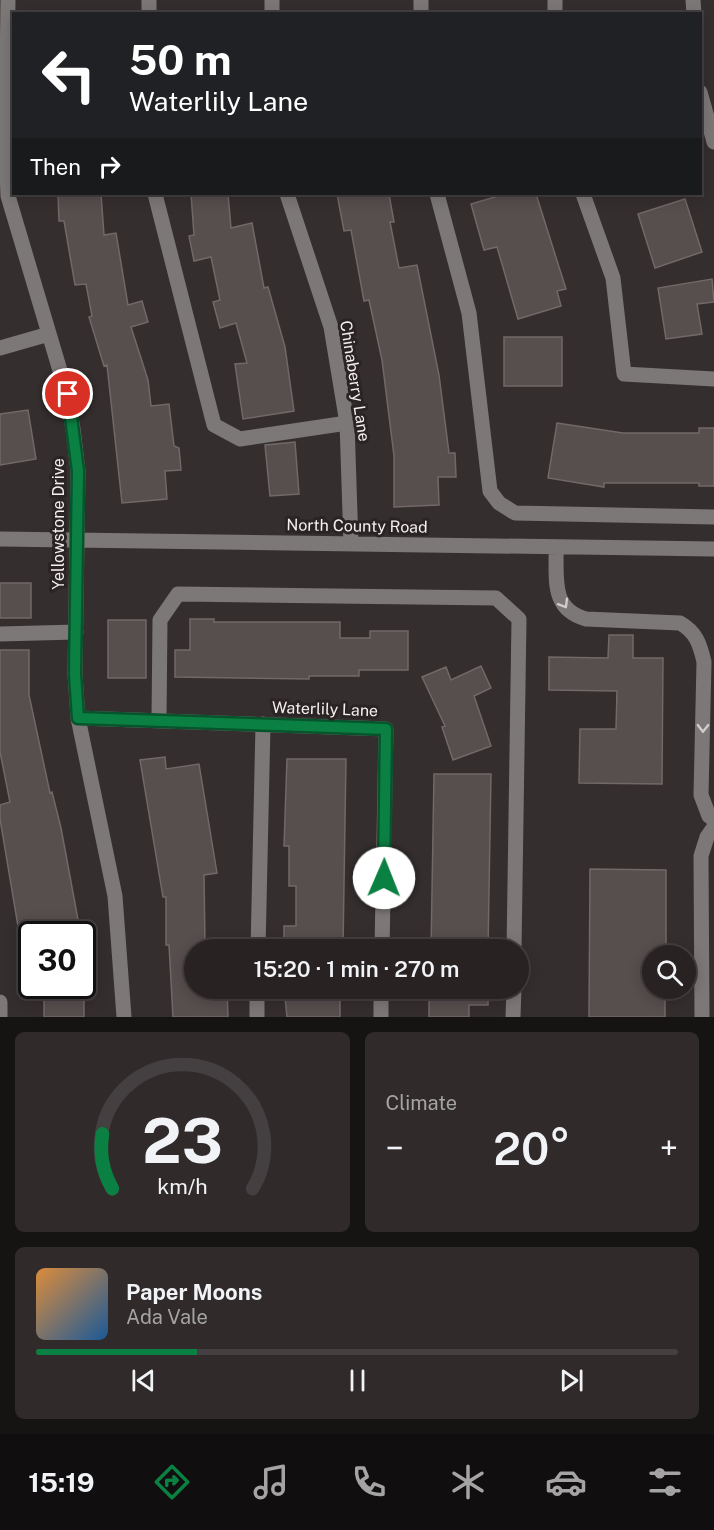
<!DOCTYPE html>
<html lang="en">
<head>
<meta charset="utf-8">
<style>
	:root { --surface:#282222; --page:#302a2a; --text:#f1f3f6; --muted:#a5a4a5; --line:#443f40; --accent:#0b8043 }
	body { margin:0; font-family:"Public Sans",sans-serif; background:var(--page); color:var(--text); height:100vh; display:flex; flex-direction:column; font-size:22px; white-space:nowrap }
	* { box-sizing:border-box; margin:0 }
	p { font-size:20px; color:var(--muted) }
	.icon { flex:none; width:33px; height:33px; fill:none; stroke:currentColor; stroke-width:2; stroke-linecap:round; stroke-linejoin:round }
	.map { position:relative; height:1017px; overflow:hidden }
	.panel { display:flex; flex-direction:column; gap:15px; padding:15px; background:#161313; flex:1 }
	.panel>* { flex:none }
	.guide { position:absolute; left:12px; top:12px; width:690px; height:183px; border-radius:0px; box-shadow:0 3px 15px #0003,0 0 0 2px var(--line); background:#202124; color:#fff; overflow:hidden }
	.fabs { position:absolute; left:642px; top:945px; display:grid; gap:12px }
	.fabs a { display:grid; place-items:center; width:54px; height:54px; border-radius:50%; background:var(--surface); box-shadow:0 3px 15px #0003,0 0 0 2px var(--line); font-size:30px }
	.speed { position:absolute; left:18px; top:921px; display:flex; gap:12px; font-size:30px; font-weight:700; text-align:center }
	.speed>* { display:grid; place-content:center; width:78px; height:78px; border-radius:50%; background:var(--surface); box-shadow:0 3px 15px #0003,0 0 0 2px var(--line); line-height:1 }
	.speed .limit { border:3px solid #111; border-radius:9px; background:#fff; color:#111 }
	.pin { position:absolute; display:grid; place-items:center; width:51px; height:51px; color:#fff; margin:-26px; border:3px solid #fff; border-radius:50%; box-shadow:0 2px 6px #0007 }
	.me { position:absolute; width:66px; margin:-33px; rotate:1deg; stroke-linejoin:round; filter:drop-shadow(0 0 4px #0008) }
	.turn { display:flex; align-items:center; gap:21px; height:126px; padding:0 18px; font-size:27px }
	.turn .icon { width:78px; height:78px; stroke-width:2.5 }
	.turn b { display:block; font-size:42px; line-height:51px }
	.then { display:flex; align-items:center; height:57px; padding:0 18px; background:#0003; gap:12px; font-size:22px }
	.big { font-size:45px; font-weight:600; line-height:1.1 }
	.panel .card { flex:1; display:flex; flex-direction:column; justify-content:center; gap:9px; min-width:0; padding:0 21px; border-radius:9px; background:var(--page) }
	.panel .dial { align-items:center; gap:0 }
	.dial svg { height:156px; overflow:visible; fill:none; stroke:var(--line); stroke-width:7; stroke-linecap:round; text-anchor:middle }
	.dial text { fill:var(--text); stroke:none }
	.song { display:flex; align-items:center; gap:18px }
	.cover { width:72px; height:72px; border-radius:9px; background:linear-gradient(135deg,hsl(30 70% 55%),hsl(210 70% 35%)) }
	.played { height:6px; border-radius:3px; background:linear-gradient(90deg,var(--accent) 25%,var(--line) 25%) }
	.keys { display:flex; justify-content:space-around; direction:ltr }
	.heat { display:flex; justify-content:space-between; align-items:center; font-size:33px; direction:ltr }
	.panel .tiles { flex:1; display:grid; gap:15px; grid-template-columns:1fr 1fr }
	.card:last-child { grid-column:span 2 }
	.trip { position:absolute; left:184px; top:939px; width:345px; height:60px; border-radius:30px; background:var(--surface); box-shadow:0 3px 15px #0003,0 0 0 2px var(--line); font-weight:600; line-height:60px; text-align:center }
	.menu { display:flex; height:96px; justify-content:space-around; align-items:center; background:#100e0e; color:var(--muted) }
	.menu .icon { width:42px; height:42px }
	.menu .on { color:var(--accent) }
	.menu b { font-size:27px; color:var(--text) }
	.map>svg:first-child { display:block }
	.building { fill:#574e4e; stroke:#716868; stroke-width:1.5 }
	.lines { fill:none; stroke-linecap:round; stroke-linejoin:round }
	.minor { stroke:#7c7877; stroke-width:15 }
	.oneway { stroke:#d1cccb }
	.route-casing { stroke:#07532c; stroke-width:15 }
	.route { stroke:#0b8043; stroke-width:10 }
	.labels { text-anchor:middle; dominant-baseline:central; stroke-width:6; stroke-linejoin:round; paint-order:stroke }
	.street-label { font-size:16px; fill:#f5f0ef; stroke:#2b2424 }
</style>
</head>
<body>
<div class="map">
<svg width="714" height="1017" viewBox="0 0 714 1017">
	<rect width="100%" height="100%" fill="#352e2e"/>
	<path class="building" d="M58 194H101L104 235 116 233 128 305 142 301 148 322 131 327 148 380 151 406 169 404 174 446 179 448 181 470 165 471 167 499 122 503 107 365 104 366 89 317 92 316 86 284 75 285 64 221H59Z
		M191 194H228L231 228 252 223 264 288 268 287 285 347 294 411 243 419 235 364 247 363 236 323 220 328 213 302 220 300 211 257 194 261 189 236 194 235Z
		M337 194H389L394 222H390L399 268 417 265 439 375 449 453H455L456 477H438L439 505 394 507V456L382 360 369 300 364 301 351 230 344 231Z
		M505 194H536L566 289 557 291 561 306 518 319 497 247 484 250 471 204Z
		M685 199 702 252 655 268 638 214Z
		M712 279 714 302 697 304 702 334 666 339 658 288Z
		M504 337H562V386H504Z
		M28 410 36 459 0 465V414Z
		M557 423 623 433H699V428H714V486H699V483H604V487L548 478Z
		M295 442 299 494 270 496 265 445Z
		M0 583H31V618H0Z
		M190 619H214V622H340V638H370V631H408V670H359V676H309V679L175 677V650H190Z
		M108 620H146V678H108Z
		M609 635H633V658H663L662 784 579 783 580 729H616L617 691 549 690V657L608 658Z
		M0 650H29V695L50 793 52 792 61 828 79 925 20 938 0 819V805L10 802 0 752Z
		M481 666 491 688 474 696 491 746 453 760 442 727 445 726 422 677 446 667 451 680Z
		M165 757 166 769 199 764 217 873 204 875 205 945H195V988H227L228 1017H173L169 945H166V897H163L140 760Z
		M287 759H346L343 947H284V926H296V886H289V846H284Z
		M434 774H491L488 950H431Z
		M590 869 666 870V956H652V988H665V1017H589Z
		M44 986H84V1017H44Z
		M284 988H340V1017H287Z
		M429 988H488V1005H469V1017H429Z"/>
	<g class="lines">
		<path class="minor" d="M8 0 6 148 8 196 67 394 73 429 78 471 75 674 78 718 115 896 124 1017
			M149 0V14
			M421 0V14
			M693 0 694 14
			M272 14V0
			M555 14V0
			M700 92 714 142
			M155 194 214 425 240 439 347 423
			M287 194 331 327 347 423 351 544
			M437 194 469 313 490 491 499 503 515 513 714 517
			M583 194 613 278 624 374 714 379
			M0 348 49 334
			M0 539 714 549
			M556 547C557 578 550 609 586 619L680 623C696 632 700 644 704 662L701 795 709 816 714 820
			M0 634 76 632
			M78 718 386 729 382 950
			M159 719 160 620 178 594 496 598 519 619 514 950
			M258 950 263 724
			M0 1002V1017
			M257 1017V988
			M381 1017V988
			M513 1017 514 988
			M702 1017 701 856 707 837 714 827"/>
	</g>
	<defs><path id="oneway-chevron" d="M-2-3.5L2.5 0L-2 3.5" fill="none" stroke-width="1.6" stroke-linecap="round" stroke-linejoin="round" transform="scale(1.5)"/></defs>
	<g class="oneway">
		<use href="#oneway-chevron" transform="translate(564 604) rotate(59)"/>
		<use href="#oneway-chevron" transform="translate(703 728) rotate(91)"/>
	</g>
	<g class="lines">
		<g class="route-casing">
			<path id="route" d="M68 394 78 471 75 674 78 718 386 729 384 878"/>
		</g>
		<use href="#route" class="route"/>
	</g>
	<g class="labels">
		<g class="street-label">
			<text transform="translate(355 381) rotate(81)">Chinaberry Lane</text>
			<text transform="translate(58 524) rotate(-90)">Yellowstone Drive</text>
			<text transform="translate(357 526) rotate(1)">North County Road</text>
			<text transform="translate(325 709) rotate(2)">Waterlily Lane</text>
		</g>
	</g>
</svg>
<div class="fabs">
<a><svg class="icon" aria-label="search" viewBox="0 0 24 24"><circle cx="10" cy="10" r="6"/><path d="M15 15l6 6"/></svg></a>
</div>
<div class="speed"><div class="limit">30</div></div>
<div class="pin" style="left:68px;top:394px;background:#d93025"><svg class="icon" aria-label="arrive" viewBox="0 0 24 24"><path d="M6 21V4h12l-3 4 3 4H6"/></svg></div>
<svg class="me" style="left:384px;top:878px" viewBox="-20 -20 40 40"><circle r="19" fill="#fff"/><path d="M0-13L10 11 0 6-10 11z" fill="#0b8043"/></svg>
<div class="trip">15:20 · 1 min · 270 m</div>
<div class="guide">
<div class="turn"><svg class="icon" aria-label="left" viewBox="0 0 24 24"><path d="M17 20v-9H6M10 6l-5 5 5 5"/></svg><div><b>50 m</b>Waterlily Lane</div></div>
<div class="then">Then<svg class="icon" aria-label="right" viewBox="0 0 24 24"><path d="M7 20v-9h11M14 6l5 5-5 5"/></svg></div>
</div>
</div>
<section class="panel">
<div class="tiles">
<div class="card dial"><svg viewBox="0 0 100 80">
<path d="M14 69A42 42 0 1 1 86 69"/>
<path d="M14 69A42 42 0 0 1 9 41" stroke="#0b8043"/>
<text x="50" y="56" font-size="32" font-weight="700">23</text>
<text x="50" y="72" font-size="11">km/h</text>
</svg></div>
<div class="card"><p>Climate</p>
<div class="heat"><a>−</a><b class="big">20°</b><a>+</a></div>
</div>
<div class="card">
<div class="song"><i class="cover"></i><div><b>Paper Moons</b><p>Ada Vale</p></div></div>
<div class="played"></div>
<div class="keys"><svg class="icon" aria-label="previous" viewBox="0 0 24 24"><path d="M18 5L8 12l10 7zM5 5v14"/></svg><svg class="icon" aria-label="pause" viewBox="0 0 24 24"><path d="M8 5v14M16 5v14"/></svg><svg class="icon" aria-label="next" viewBox="0 0 24 24"><path d="M6 5l10 7-10 7zM19 5v14"/></svg></div>
</div>
</div>
</section>
<nav class="menu">
<b>15:19</b>
<svg class="icon on" aria-label="directions" viewBox="0 0 24 24"><path d="M12 3l9 9-9 9-9-9zM9 14v-3h6M13 9l2 2-2 2"/></svg>
<svg class="icon" aria-label="music" viewBox="0 0 24 24"><path d="M9 18V5l10-2v13"/><circle cx="6" cy="18" r="3"/><circle cx="16" cy="16" r="3"/></svg>
<svg class="icon" aria-label="phone" viewBox="0 0 24 24"><path d="M5 4h4l2 5-3 2q2 4 5 5l2-3 5 2v4C11 20 4 13 5 4z"/></svg>
<svg class="icon" aria-label="climate" viewBox="0 0 24 24"><path d="M12 3v18M4 7l16 10M4 17L20 7"/></svg>
<svg class="icon" aria-label="car" viewBox="0 0 24 24"><path d="M5 17H2v-5l4-1 3-4h7l3 4 3 1v5h-3M9 17h6M6 11h13"/><circle cx="7" cy="17" r="2"/><circle cx="17" cy="17" r="2"/></svg>
<svg class="icon" aria-label="filters" viewBox="0 0 24 24"><path d="M4 7h16M4 17h16"/><circle cx="9" cy="7" r="2"/><circle cx="15" cy="17" r="2"/></svg>
</nav>
</body>
</html>
